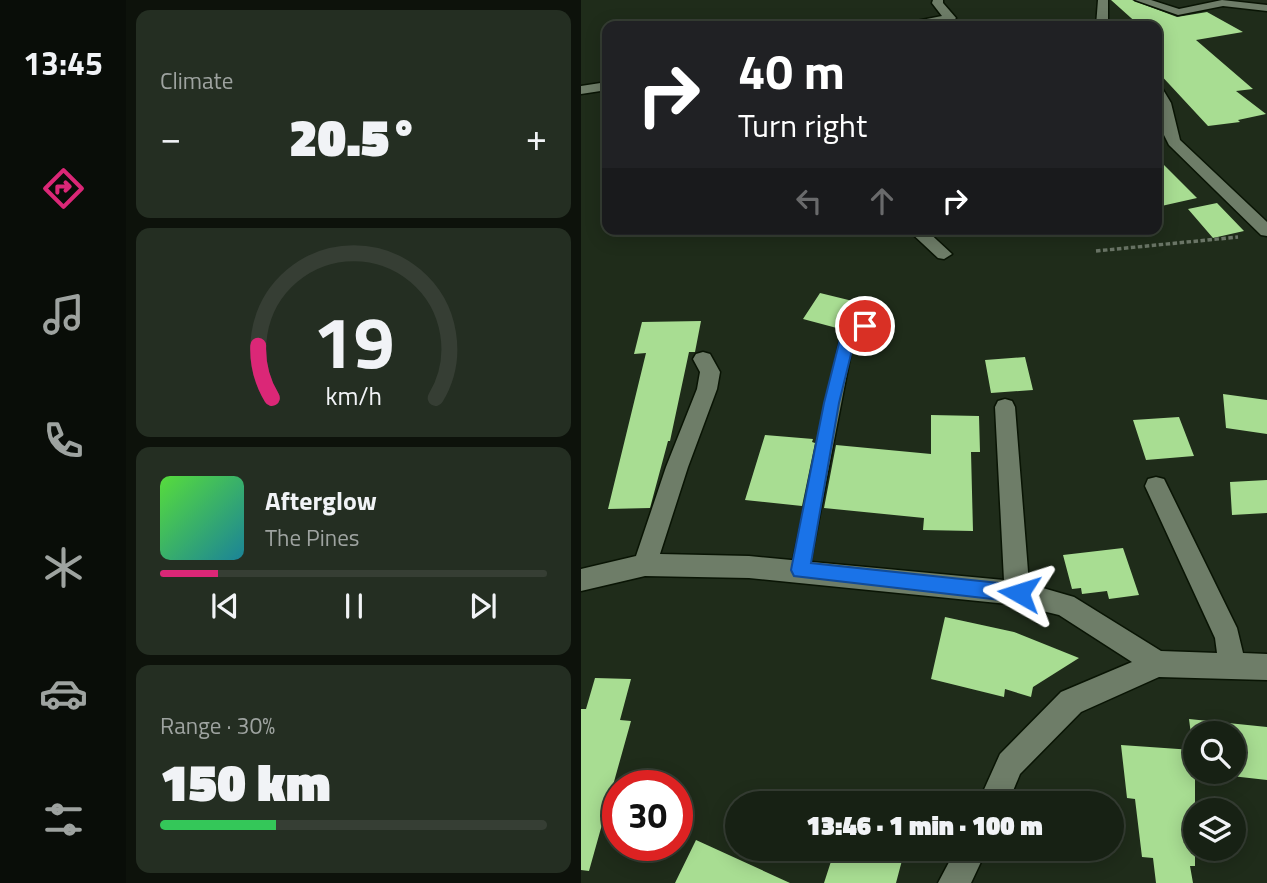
<!DOCTYPE html>
<html lang="en">
<head>
<meta charset="utf-8">
<style>
	:root { --surface:#172114; --page:#242e22; --text:#f1f3f6; --muted:#9ea3a0; --line:#363e34; --accent:#db2777 }
	body { margin:0; font-family:"Titillium Web",sans-serif; background:var(--page); color:var(--text); height:100vh; display:flex; flex-direction:column; font-size:26px; white-space:nowrap }
	* { box-sizing:border-box; margin:0 }
	p { font-size:23px; color:var(--muted) }
	.icon { flex:none; width:38px; height:38px; fill:none; stroke:currentColor; stroke-width:2; stroke-linecap:round; stroke-linejoin:round }
	.map { position:relative; flex:1; overflow:hidden }
	.drawer { display:flex; flex-direction:column; gap:10px; padding:10px; background:#0d120b; width:455px }
	.drawer>* { flex:none }
	.guide { position:absolute; left:21px; top:21px; width:560px; height:214px; border-radius:14px; box-shadow:0 4px 18px #0003,0 0 0 2px var(--line); background:#202124; color:#fff; overflow:hidden }
	.buttons { position:absolute; left:602px; top:721px; display:grid; gap:14px }
	.buttons a { display:grid; place-items:center; width:63px; height:63px; border-radius:50%; background:var(--surface); box-shadow:0 4px 18px #0003,0 0 0 2px var(--line); font-size:35px }
	.speed { position:absolute; left:21px; top:770px; display:flex; gap:14px; font-size:35px; font-weight:700; text-align:center }
	.speed>* { display:grid; place-content:center; width:91px; height:91px; border-radius:50%; background:var(--surface); box-shadow:0 4px 18px #0003,0 0 0 2px var(--line); line-height:1 }
	.speed .limit { border:10px solid #d22; background:#fff; color:#111 }
	.pin { position:absolute; display:grid; place-items:center; width:60px; height:60px; color:#fff; margin:-30px; border:4px solid #fff; border-radius:50%; box-shadow:0 2px 7px #0007 }
	.me { position:absolute; width:77px; margin:-38px; rotate:276deg; stroke-linejoin:round; filter:drop-shadow(0 0 5px #0008) }
	.turn { display:flex; align-items:center; gap:24px; height:147px; padding:0 21px; font-size:32px }
	.turn .icon { width:91px; height:91px; stroke-width:2.5 }
	.turn b { display:block; font-size:49px; line-height:60px }
	.lanes { display:flex; align-items:center; height:66px; padding:0 21px; background:#0003; justify-content:center; gap:35px; direction:ltr }
	.lanes .off { opacity:.35 }
	.big { font-size:52px; font-weight:800; line-height:1.1 }
	.drawer .tile { flex:1; display:flex; flex-direction:column; justify-content:center; gap:10px; min-width:0; padding:0 24px; border-radius:14px; background:var(--page) }
	.drawer .dial { align-items:center; gap:0 }
	.dial svg { height:182px; overflow:visible; fill:none; stroke:var(--line); stroke-width:7; stroke-linecap:round; text-anchor:middle }
	.dial text { fill:var(--text); stroke:none }
	.song { display:flex; align-items:center; gap:21px }
	.cover { width:84px; height:84px; border-radius:10px; background:linear-gradient(135deg,hsl(110 70% 55%),hsl(190 70% 35%)) }
	.played { height:7px; border-radius:4px; background:linear-gradient(90deg,var(--accent) 15%,var(--line) 15%) }
	.keys { display:flex; justify-content:space-around; direction:ltr }
	.heat { display:flex; justify-content:space-between; align-items:center; font-size:38px; direction:ltr }
	.charge { height:10px; border-radius:5px; background:linear-gradient(90deg,#34c759 30%,var(--line) 0) }
	.trip { position:absolute; left:144px; top:791px; width:399px; height:70px; border-radius:35px; background:var(--surface); box-shadow:0 4px 18px #0003,0 0 0 2px var(--line); font-weight:800; line-height:70px; text-align:center }
	main { display:flex; flex:1; min-height:0 }
	.menu { display:flex; flex-direction:column; width:126px; justify-content:space-around; align-items:center; background:#090d08; color:var(--muted) }
	.menu .icon { width:49px; height:49px }
	.menu .active { color:var(--accent) }
	.menu b { font-size:32px; color:var(--text) }
	.map>svg:first-child { display:block }
	.building { fill:#a8dd92 }
	.lines { fill:none; stroke-linecap:round; stroke-linejoin:round }
	.service-casing { stroke:#091404; stroke-width:3 }
	.minor-casing { stroke:#091404; stroke-width:3 }
	.path { stroke:#6a7566; stroke-width:3.5; stroke-dasharray:4.5 2.5; stroke-linecap:butt }
	.service { fill:#6e7d68; fill-rule:evenodd }
	.minor { fill:#6e7d68; fill-rule:evenodd }
	.route { fill:#1a73e8; stroke:#114b97; stroke-width:2 }
</style>
</head>
<body>
<main>
<nav class="menu">
<b>13:45</b>
<svg class="icon active" aria-label="directions" viewBox="0 0 24 24"><path d="M12 3l9 9-9 9-9-9zM9 14v-3h6M13 9l2 2-2 2"/></svg>
<svg class="icon" aria-label="music" viewBox="0 0 24 24"><path d="M9 18V5l10-2v13"/><circle cx="6" cy="18" r="3"/><circle cx="16" cy="16" r="3"/></svg>
<svg class="icon" aria-label="phone" viewBox="0 0 24 24"><path d="M5 4h4l2 5-3 2q2 4 5 5l2-3 5 2v4C11 20 4 13 5 4z"/></svg>
<svg class="icon" aria-label="climate" viewBox="0 0 24 24"><path d="M12 3v18M4 7l16 10M4 17L20 7"/></svg>
<svg class="icon" aria-label="car" viewBox="0 0 24 24"><path d="M5 17H2v-5l4-1 3-4h7l3 4 3 1v5h-3M9 17h6M6 11h13"/><circle cx="7" cy="17" r="2"/><circle cx="17" cy="17" r="2"/></svg>
<svg class="icon" aria-label="filters" viewBox="0 0 24 24"><path d="M4 7h16M4 17h16"/><circle cx="9" cy="7" r="2"/><circle cx="15" cy="17" r="2"/></svg>
</nav>
<section class="drawer">
<div class="tile"><p>Climate</p>
<div class="heat"><a>−</a><b class="big">20.5°</b><a>+</a></div>
</div>
<div class="tile dial"><svg viewBox="0 0 100 80">
<path d="M14 69A42 42 0 1 1 86 69"/>
<path d="M14 69A42 42 0 0 1 8 46" stroke="#db2777"/>
<text x="50" y="56" font-size="32" font-weight="700">19</text>
<text x="50" y="72" font-size="11">km/h</text>
</svg></div>
<div class="tile">
<div class="song"><i class="cover"></i><div><b>Afterglow</b><p>The Pines</p></div></div>
<div class="played"></div>
<div class="keys"><svg class="icon" aria-label="previous" viewBox="0 0 24 24"><path d="M18 5L8 12l10 7zM5 5v14"/></svg><svg class="icon" aria-label="pause" viewBox="0 0 24 24"><path d="M8 5v14M16 5v14"/></svg><svg class="icon" aria-label="next" viewBox="0 0 24 24"><path d="M6 5l10 7-10 7zM19 5v14"/></svg></div>
</div>
<div class="tile"><p>Range · 30%</p><b class="big">150 km</b><div class="charge"></div></div>
</section>
<div class="map">
<svg width="686" height="883" viewBox="0 0 686 883">
	<rect width="100%" height="100%" fill="#1f2c1a"/>
	<path class="building" d="M530 0H551L596 17 626 12 662 32 615 40 672 89 655 91 685 114 657 120 659 122 627 126 576 71V26H559Z
		M576 158 616 198 576 207Z
		M636 203 663 231 632 238 607 209Z
		M239 293 284 304 271 328 267 331 222 319Z
		M120 321 114 352H108L89 441H87L69 508 27 509 65 353 53 354 61 322Z
		M444 357 452 390 410 393 404 360Z
		M642 394 686 400V434L645 428Z
		M350 415 398 416 399 452H390L392 531 342 530 343 518 243 508 255 445 350 454Z
		M598 417 613 456 565 460 552 420Z
		M184 435 232 439 231 442 234 443 221 506 164 500Z
		M686 480V513L651 515 649 482Z
		M542 548 558 595 528 599 526 591 501 594 500 588 491 589 482 555Z
		M364 617 433 632 498 658 452 687 450 697 424 689 423 697 350 679Z
		M14 678 50 679 39 720 50 721 8 871 0 870V709H5Z
		M608 719 686 727V780L615 772H653V733H614V866H609L612 883H575L572 858 561 857 554 799 546 798 540 745 612 750Z
		M115 840 209 883H94Z
		M254 849H324L315 883H243Z"/>
	<g class="lines">
		<g class="service-casing">
			<path id="service" d="M297 314 304 319 302 322 272 342 228 570 225 576 219 578 213 576 210 570 259 339Z"/>
		</g>
		<g class="minor-casing">
			<path id="minor" d="M352 0H362V3L375 18 373 20 343 26H319L325 23 361 16 351 3Z
				M517 0H527V26H515Z
				M554 0H570L598 9 641 0 686 5V11L642 6 597 15Z
				M26 82V90L0 94V86Z
				M576 87 581 88 590 103 599 140 686 222V236L680 235 588 145 580 129Z
				M326 229H344L371 254 363 259 357 258Z
				M122 352 129 354 139 372 136 389 107 467 79 554 168 556 423 580 414 407 417 401 424 399 431 401 434 407 448 584 493 597 580 651 636 653 634 638 564 486 567 479 575 477 583 479 656 628 662 653 686 654V680L578 677 500 712 439 774 427 803H397L419 754 480 692 551 662 478 615 437 605 168 578 64 576 0 591V569L55 556 85 467 116 389 119 372 112 359 115 354Z
				M375 849H406L390 883H357Z"/>
		</g>
		<path class="path" d="M515 251 657 237"/>
		<use href="#service" class="service"/>
		<use href="#minor" class="minor"/>
	</g>
	<path class="route" d="M284 321 291 326 273 342 258 403 230 563 438 585 444 587 447 593 444 599 438 602 213 576 210 570 243 403 259 339Z"/>
</svg>
<div class="buttons">
<a><svg class="icon" aria-label="search" viewBox="0 0 24 24"><circle cx="10" cy="10" r="6"/><path d="M15 15l6 6"/></svg></a>
<a><svg class="icon" aria-label="layers" viewBox="0 0 24 24"><path d="M12 4l9 5-9 5-9-5zM3 14l9 5 9-5"/></svg></a>
</div>
<div class="speed"><div class="limit">30</div></div>
<div class="pin" style="left:284px;top:326px;background:#d93025"><svg class="icon" aria-label="arrive" viewBox="0 0 24 24"><path d="M6 21V4h12l-3 4 3 4H6"/></svg></div>
<svg class="me" style="left:438px;top:593px" viewBox="-20 -20 40 40"><path d="M0-17L14 15 0 8-14 15z" fill="#1a73e8" stroke="#fff" stroke-width="4"/></svg>
<div class="trip">13:46 · 1 min · 100 m</div>
<div class="guide">
<div class="turn"><svg class="icon" aria-label="right" viewBox="0 0 24 24"><path d="M7 20v-9h11M14 6l5 5-5 5"/></svg><div><b>40 m</b>Turn right</div></div>
<div class="lanes"><svg class="icon off" aria-label="left" viewBox="0 0 24 24"><path d="M17 20v-9H6M10 6l-5 5 5 5"/></svg><svg class="icon off" aria-label="ahead" viewBox="0 0 24 24"><path d="M12 20V5M6 11l6-6 6 6"/></svg><svg class="icon" aria-label="right" viewBox="0 0 24 24"><path d="M7 20v-9h11M14 6l5 5-5 5"/></svg></div>
</div>
</div>
</main>
</body>
</html>
